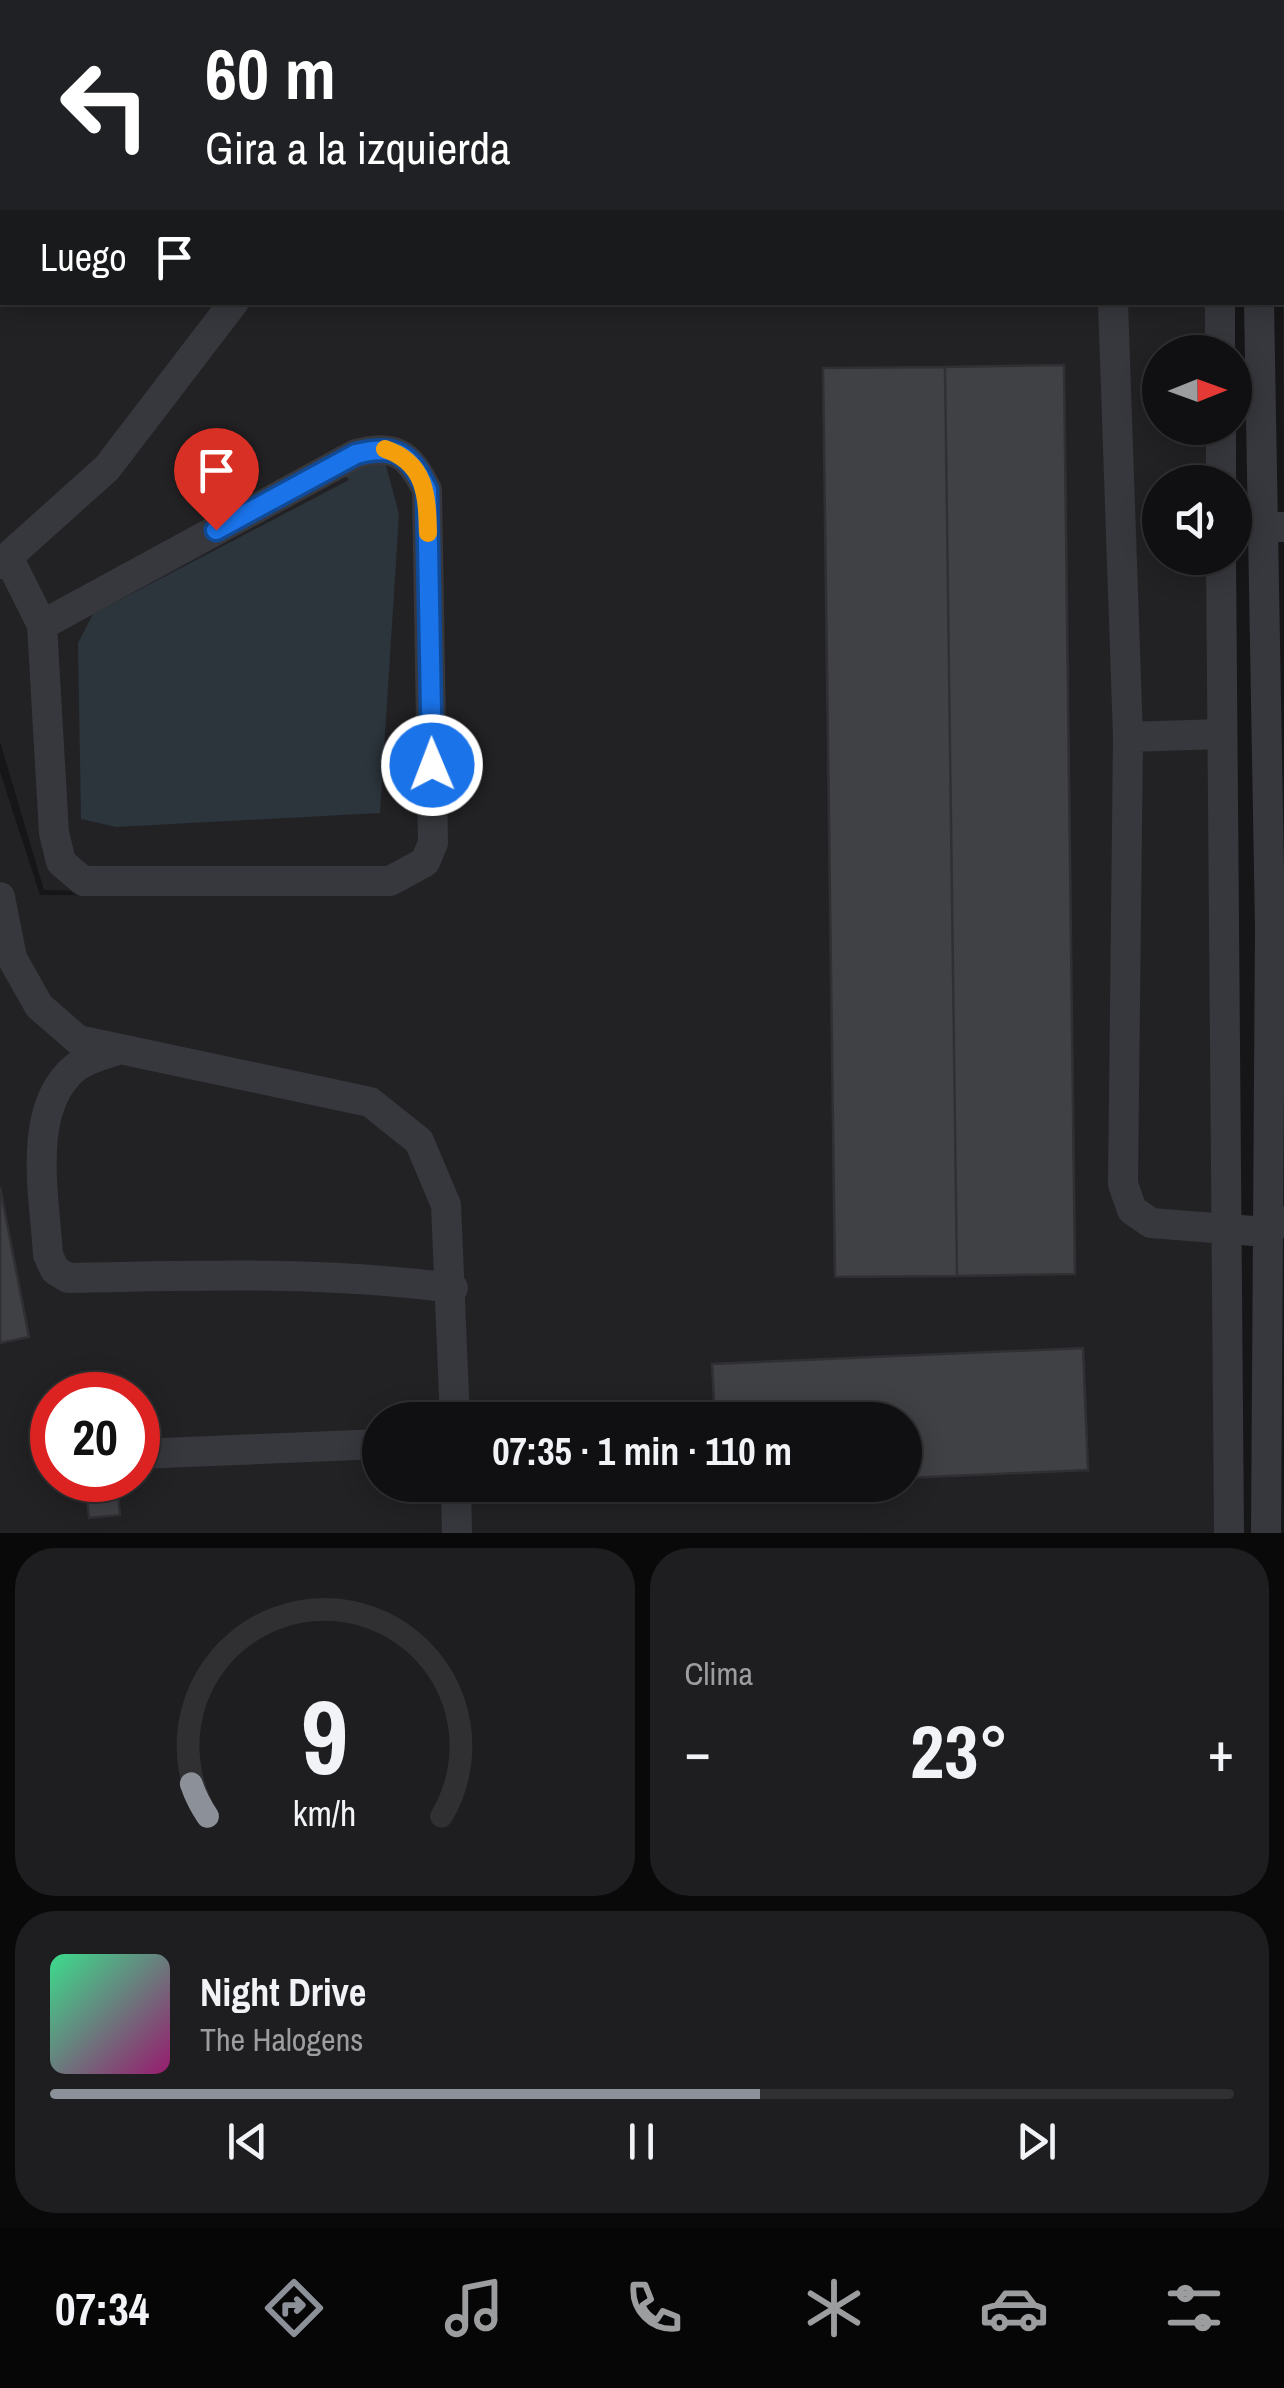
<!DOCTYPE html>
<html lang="es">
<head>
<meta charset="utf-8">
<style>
	:root { --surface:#101012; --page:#1e1e20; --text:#f1f3f6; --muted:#9c9d9f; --line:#303032; --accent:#8c9099 }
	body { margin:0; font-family:"Archivo Narrow",sans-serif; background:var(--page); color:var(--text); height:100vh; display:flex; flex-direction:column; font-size:38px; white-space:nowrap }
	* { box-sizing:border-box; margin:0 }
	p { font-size:32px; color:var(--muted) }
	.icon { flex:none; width:55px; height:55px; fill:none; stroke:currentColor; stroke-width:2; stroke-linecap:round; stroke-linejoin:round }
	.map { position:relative; height:1533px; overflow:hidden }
	.side { display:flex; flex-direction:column; gap:15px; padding:15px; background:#09090a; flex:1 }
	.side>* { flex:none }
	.guide { position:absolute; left:0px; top:0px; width:1285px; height:305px; box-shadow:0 5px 25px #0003,0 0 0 2px var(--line); background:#202124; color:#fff; overflow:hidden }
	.needle { width:65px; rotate:89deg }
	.controls { position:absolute; left:1142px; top:335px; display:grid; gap:20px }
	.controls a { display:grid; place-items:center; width:110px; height:110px; border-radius:50%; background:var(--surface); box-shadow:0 5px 25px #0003,0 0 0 2px var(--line); font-size:50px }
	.speed { position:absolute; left:30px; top:1372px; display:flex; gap:20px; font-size:50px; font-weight:700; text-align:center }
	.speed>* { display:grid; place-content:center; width:130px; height:130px; border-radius:50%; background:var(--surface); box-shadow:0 5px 25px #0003,0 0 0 2px var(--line); line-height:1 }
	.speed .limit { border:15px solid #d22; background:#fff; color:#111 }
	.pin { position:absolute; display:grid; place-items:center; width:85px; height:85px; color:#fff; margin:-102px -42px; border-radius:50% 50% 50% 0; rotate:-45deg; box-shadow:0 0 10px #0007 }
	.pin .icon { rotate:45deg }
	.me { position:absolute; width:110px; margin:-55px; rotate:359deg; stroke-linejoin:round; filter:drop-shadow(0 0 8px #0008) }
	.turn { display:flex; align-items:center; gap:35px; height:210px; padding:0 40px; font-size:45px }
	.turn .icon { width:130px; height:130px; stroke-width:2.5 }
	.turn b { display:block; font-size:70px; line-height:85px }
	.then { display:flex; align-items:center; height:95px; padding:0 40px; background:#0003; gap:20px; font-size:38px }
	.big { font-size:75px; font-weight:700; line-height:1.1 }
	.side .widget { flex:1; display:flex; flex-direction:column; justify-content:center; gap:15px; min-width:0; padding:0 35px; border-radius:40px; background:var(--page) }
	.side .dial { align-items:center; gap:0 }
	.dial svg { height:260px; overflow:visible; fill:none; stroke:var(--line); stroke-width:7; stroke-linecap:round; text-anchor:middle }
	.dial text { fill:var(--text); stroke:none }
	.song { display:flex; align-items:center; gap:30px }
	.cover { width:120px; height:120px; border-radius:15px; background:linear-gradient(135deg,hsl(150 70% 55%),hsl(320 70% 35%)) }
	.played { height:10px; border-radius:5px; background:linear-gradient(90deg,var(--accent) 60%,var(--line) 60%) }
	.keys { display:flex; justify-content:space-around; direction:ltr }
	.heat { display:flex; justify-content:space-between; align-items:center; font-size:55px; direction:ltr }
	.side .tiles { flex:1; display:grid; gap:15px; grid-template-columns:1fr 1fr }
	.widget:last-child { grid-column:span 2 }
	.trip { position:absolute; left:362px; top:1402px; width:560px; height:100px; border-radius:50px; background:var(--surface); box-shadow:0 5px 25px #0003,0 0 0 2px var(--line); font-weight:700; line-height:100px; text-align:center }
	.dock { display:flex; height:160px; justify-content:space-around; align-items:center; background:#060607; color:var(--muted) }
	.dock .icon { width:70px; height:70px }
	.dock .selected { color:var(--accent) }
	.dock b { font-size:45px; color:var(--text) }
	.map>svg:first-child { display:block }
	.built { fill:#222225; fill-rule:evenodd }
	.water { fill:#2c353c }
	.building { fill:#404145; stroke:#303034; stroke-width:2.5 }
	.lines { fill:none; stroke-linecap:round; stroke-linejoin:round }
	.minor { stroke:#37383d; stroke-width:30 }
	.route-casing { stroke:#114b97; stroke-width:25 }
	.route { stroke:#1a73e8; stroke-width:18 }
	.slow { stroke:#f59e0b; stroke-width:18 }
</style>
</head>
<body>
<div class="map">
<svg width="1284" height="1533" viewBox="0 0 1284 1533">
	<rect width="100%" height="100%" fill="#161618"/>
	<path class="built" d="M0 0H1207L2 2V302L1217 303V352H1160V428H1216V482H1160V558H1216L1223 1533H0V772L40 895 307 896 44 890 0 742ZM52 1395H138V1480H52ZM380 1420H905V1485H380Z
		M1279 0H1284V534L1282 2Z"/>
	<path class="water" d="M326 456 385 462 399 514 380 813 116 827 81 819 78 643 93 614 349 480Z"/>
	<path class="building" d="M0 0H140L2 2V25Z
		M1064 365 1075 1274 957 1276 945 367Z
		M945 367 957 1276 835 1277 823 368Z
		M0 1187 29 1337 0 1343Z
		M1083 1348 1088 1470 905 1478V1420H715L712 1364Z
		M117 1486 120 1515 89 1518 86 1489Z"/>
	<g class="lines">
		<path class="minor" d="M425 0V2
			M979 0 981 2
			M1207 0 1208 2
			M1248 0V2
			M728 2V0
			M1113 302 1128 737 1123 1184 1132 1210 1151 1223 1266 1232 1282 1221
			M1220 302V352
			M1259 302 1270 928 1266 1533
			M1221 428V482
			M1235 527H1284
			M1221 558 1229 1533
			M9 559 42 625 54 833 61 862 83 881H390L425 862 433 843 427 490C409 453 395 444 356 454L42 625
			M0 564 107 468 234 302
			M1128 737 1222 734
			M0 897 12 958 39 1006 78 1040 370 1102 419 1141 446 1205 455 1420
			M120 1049C106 1054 88 1058 76 1067 25 1108 45 1198 48 1255L55 1270 68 1278C198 1275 324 1271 453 1288
			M138 1454 380 1444
			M456 1485 457 1533"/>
	</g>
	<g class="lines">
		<g class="route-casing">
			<path id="route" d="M216 530 356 454C395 444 410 453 427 490L432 765"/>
		</g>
		<use href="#route" class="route"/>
		<path class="slow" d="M385 449C426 463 427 495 428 533"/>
	</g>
</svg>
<div class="controls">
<a><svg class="needle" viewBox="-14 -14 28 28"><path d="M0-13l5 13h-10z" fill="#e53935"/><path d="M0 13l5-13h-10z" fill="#9c9d9f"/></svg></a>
<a><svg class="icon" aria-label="sound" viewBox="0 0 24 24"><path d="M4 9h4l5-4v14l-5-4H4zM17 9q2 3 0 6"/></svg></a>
</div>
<div class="speed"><div class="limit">20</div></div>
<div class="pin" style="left:216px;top:530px;background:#d93025"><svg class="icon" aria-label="arrive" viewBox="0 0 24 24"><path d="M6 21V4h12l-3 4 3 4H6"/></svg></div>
<svg class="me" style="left:432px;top:765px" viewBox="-20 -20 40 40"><circle r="17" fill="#1a73e8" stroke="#fff" stroke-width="3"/><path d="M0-11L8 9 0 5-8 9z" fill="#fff"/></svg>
<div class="trip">07:35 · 1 min · 110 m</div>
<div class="guide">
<div class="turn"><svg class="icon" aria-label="left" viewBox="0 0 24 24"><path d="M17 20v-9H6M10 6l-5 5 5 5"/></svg><div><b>60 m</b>Gira a la izquierda</div></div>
<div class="then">Luego<svg class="icon" aria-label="arrive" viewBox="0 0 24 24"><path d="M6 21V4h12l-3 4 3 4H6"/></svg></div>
</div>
</div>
<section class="side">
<div class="tiles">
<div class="widget dial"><svg viewBox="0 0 100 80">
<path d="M14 69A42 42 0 1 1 86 69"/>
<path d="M14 69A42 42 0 0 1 9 59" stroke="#8c9099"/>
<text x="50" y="56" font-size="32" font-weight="700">9</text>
<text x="50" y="72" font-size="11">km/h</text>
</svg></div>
<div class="widget"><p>Clima</p>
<div class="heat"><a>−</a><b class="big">23°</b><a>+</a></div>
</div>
<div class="widget">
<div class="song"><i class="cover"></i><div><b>Night Drive</b><p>The Halogens</p></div></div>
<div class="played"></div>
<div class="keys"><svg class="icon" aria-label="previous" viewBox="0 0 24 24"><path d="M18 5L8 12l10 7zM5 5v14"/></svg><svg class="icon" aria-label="pause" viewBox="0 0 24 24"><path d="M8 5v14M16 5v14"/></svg><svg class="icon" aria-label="next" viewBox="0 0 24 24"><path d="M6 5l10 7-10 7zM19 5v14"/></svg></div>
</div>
</div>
</section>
<nav class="dock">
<b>07:34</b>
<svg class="icon selected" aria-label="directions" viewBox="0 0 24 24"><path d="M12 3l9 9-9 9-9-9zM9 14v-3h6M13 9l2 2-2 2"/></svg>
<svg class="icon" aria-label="music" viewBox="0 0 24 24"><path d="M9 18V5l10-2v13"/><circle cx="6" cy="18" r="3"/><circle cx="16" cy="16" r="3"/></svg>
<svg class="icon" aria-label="phone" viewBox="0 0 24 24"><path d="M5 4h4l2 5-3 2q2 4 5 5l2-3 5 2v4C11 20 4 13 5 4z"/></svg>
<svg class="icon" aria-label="climate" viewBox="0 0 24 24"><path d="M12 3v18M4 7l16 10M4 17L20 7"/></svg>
<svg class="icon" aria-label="car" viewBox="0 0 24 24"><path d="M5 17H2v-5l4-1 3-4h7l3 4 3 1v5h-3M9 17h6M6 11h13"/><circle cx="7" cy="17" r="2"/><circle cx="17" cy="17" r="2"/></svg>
<svg class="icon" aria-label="filters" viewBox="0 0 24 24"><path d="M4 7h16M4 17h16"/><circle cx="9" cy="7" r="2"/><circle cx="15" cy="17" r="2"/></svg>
</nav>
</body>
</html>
